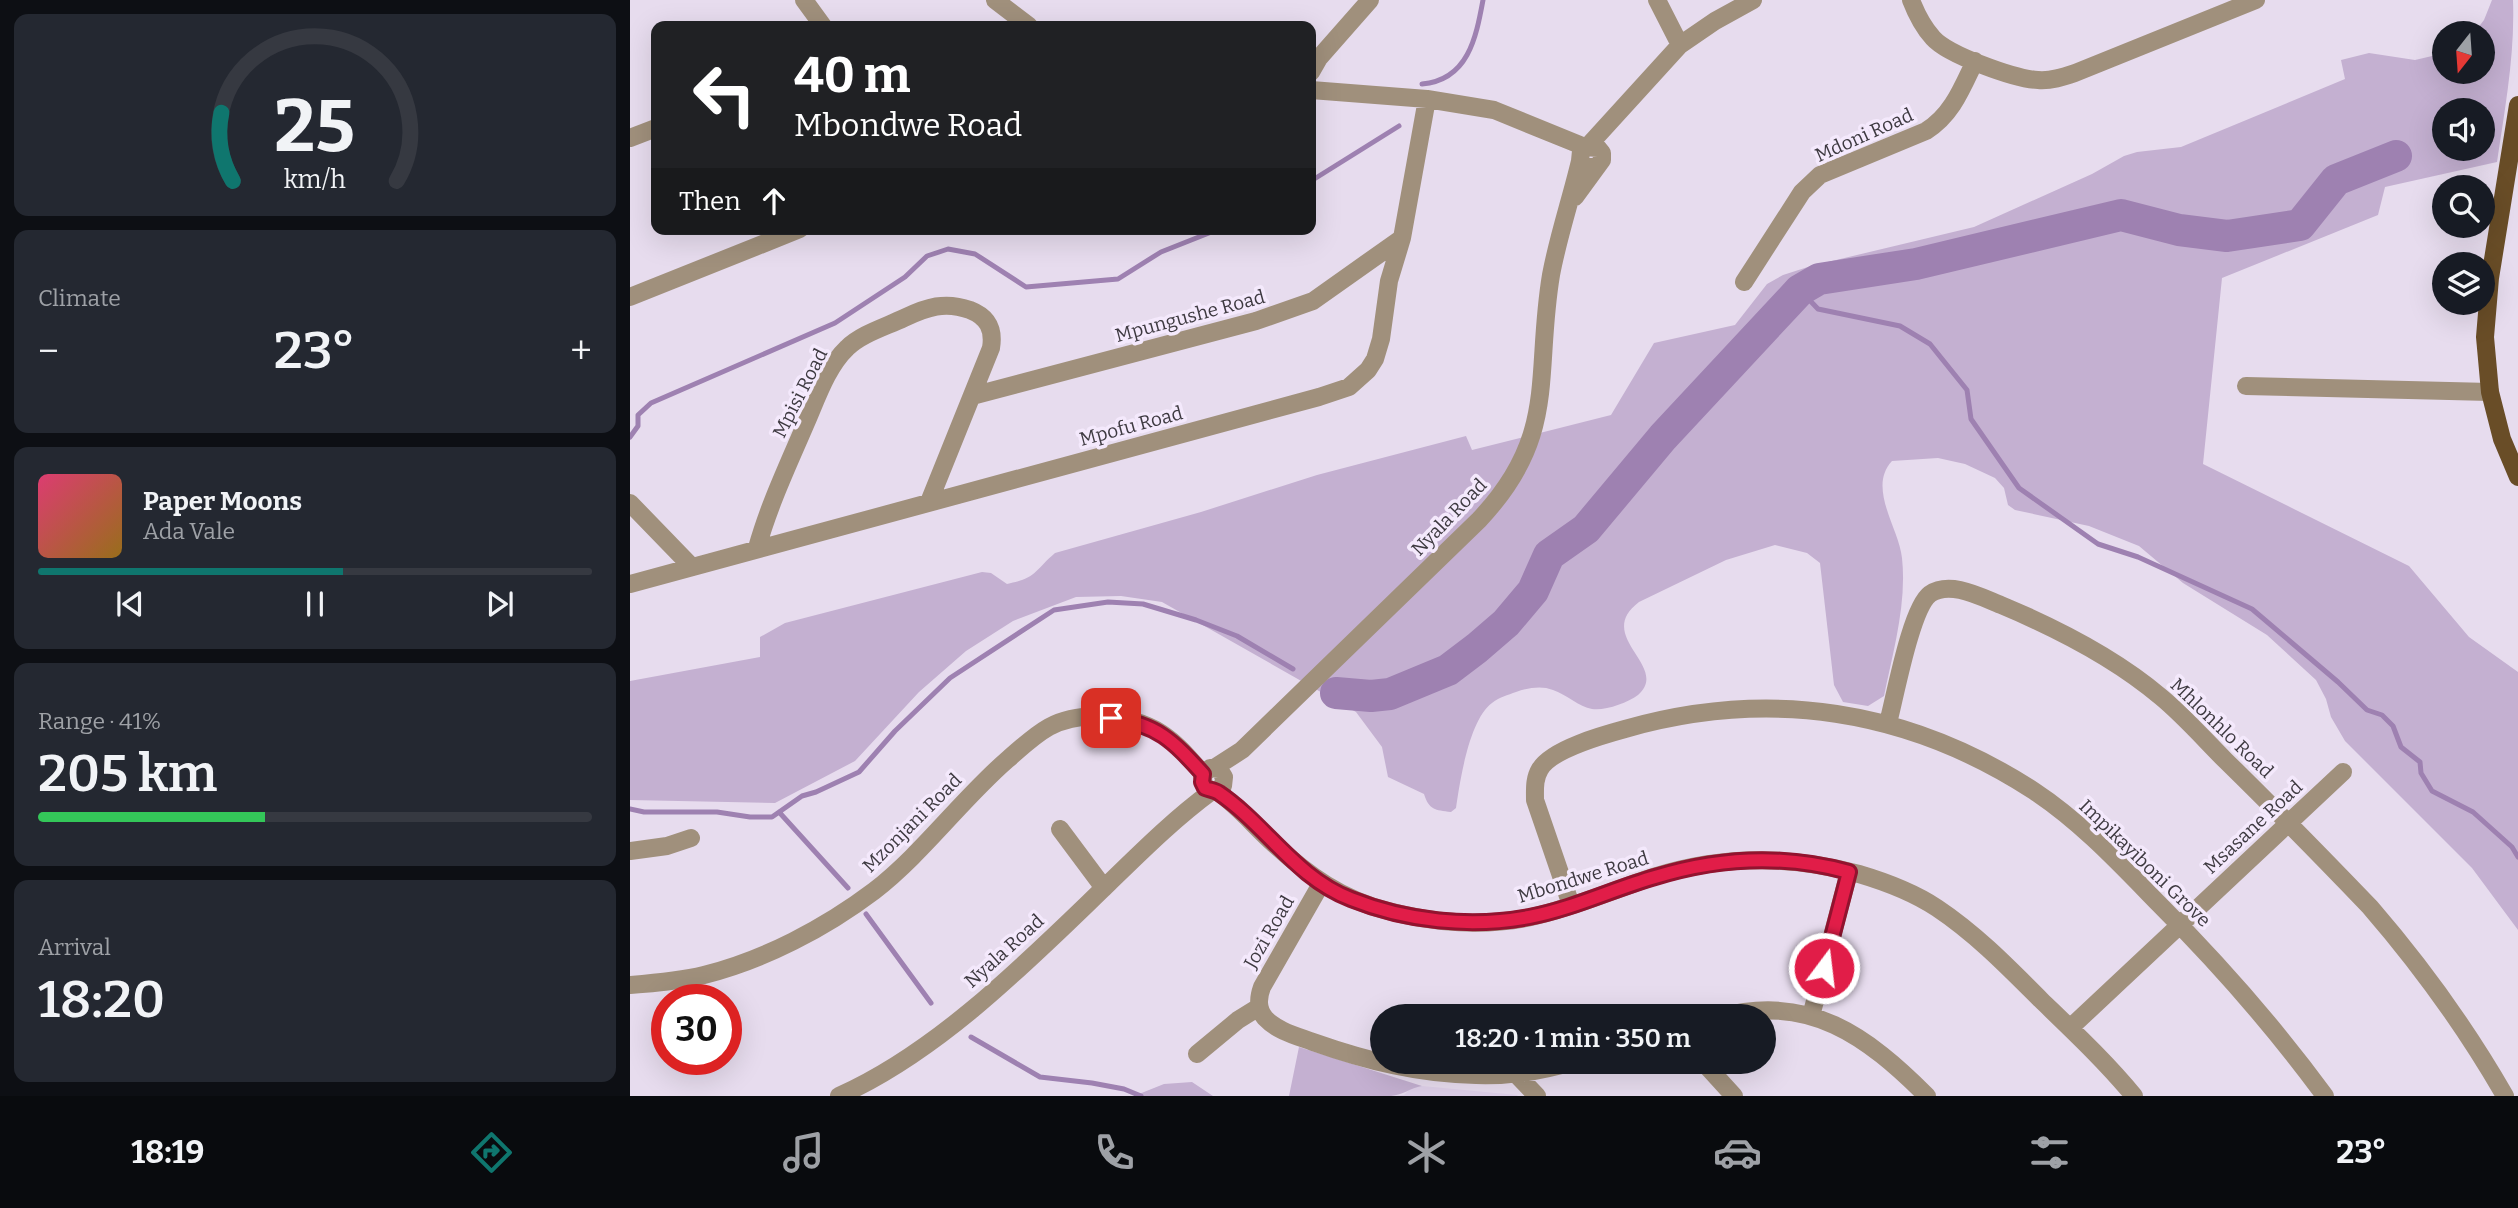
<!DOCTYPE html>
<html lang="en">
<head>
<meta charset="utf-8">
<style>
	:root { --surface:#171b24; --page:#242831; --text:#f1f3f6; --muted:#9ea1a6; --line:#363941; --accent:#0f766e }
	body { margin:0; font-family:Bitter,serif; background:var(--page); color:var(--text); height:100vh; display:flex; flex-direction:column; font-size:26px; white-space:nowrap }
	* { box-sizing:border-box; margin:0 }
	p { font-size:23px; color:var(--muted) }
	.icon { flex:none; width:38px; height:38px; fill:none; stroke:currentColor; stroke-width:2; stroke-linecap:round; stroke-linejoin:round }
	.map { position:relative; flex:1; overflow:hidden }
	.panel { display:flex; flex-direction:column; gap:14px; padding:14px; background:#0d0f14; width:630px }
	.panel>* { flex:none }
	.top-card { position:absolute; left:21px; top:21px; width:665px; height:214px; border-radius:14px; box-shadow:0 7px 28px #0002; background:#202124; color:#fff; overflow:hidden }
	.needle { width:46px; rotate:197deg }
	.controls { position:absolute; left:1802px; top:21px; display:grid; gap:14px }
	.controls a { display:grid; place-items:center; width:63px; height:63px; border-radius:50%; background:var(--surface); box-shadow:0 7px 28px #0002; font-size:35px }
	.speed { position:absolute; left:21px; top:984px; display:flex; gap:14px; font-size:35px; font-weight:700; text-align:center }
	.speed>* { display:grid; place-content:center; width:91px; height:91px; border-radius:50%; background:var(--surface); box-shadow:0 7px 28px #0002; line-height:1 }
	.speed .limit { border:10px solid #d22; background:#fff; color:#111 }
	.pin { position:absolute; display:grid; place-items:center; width:60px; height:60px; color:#fff; margin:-30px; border-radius:14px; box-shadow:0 4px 10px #0006 }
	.me { position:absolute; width:77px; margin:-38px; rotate:15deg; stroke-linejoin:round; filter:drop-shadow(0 0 5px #0008) }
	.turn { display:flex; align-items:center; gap:24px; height:147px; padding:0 28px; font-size:32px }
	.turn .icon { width:91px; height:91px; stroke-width:2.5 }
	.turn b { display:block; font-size:49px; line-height:60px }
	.then { display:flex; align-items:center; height:66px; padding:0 28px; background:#0003; gap:14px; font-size:26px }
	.big { font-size:52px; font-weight:600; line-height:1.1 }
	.panel .widget { flex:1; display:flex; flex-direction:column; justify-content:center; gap:10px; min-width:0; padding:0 24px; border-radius:14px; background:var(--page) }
	.panel .dial { align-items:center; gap:0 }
	.dial svg { height:182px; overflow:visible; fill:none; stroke:var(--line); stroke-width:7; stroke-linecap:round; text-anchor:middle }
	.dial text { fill:var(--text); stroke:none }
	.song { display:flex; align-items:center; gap:21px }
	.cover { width:84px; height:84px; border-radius:10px; background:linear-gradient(135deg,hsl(340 70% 55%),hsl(40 70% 35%)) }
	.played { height:7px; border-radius:4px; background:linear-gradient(90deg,var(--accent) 55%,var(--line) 55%) }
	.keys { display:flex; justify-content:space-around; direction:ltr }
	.heat { display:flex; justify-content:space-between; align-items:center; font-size:38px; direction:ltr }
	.charge { height:10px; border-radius:5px; background:linear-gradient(90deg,#34c759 41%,var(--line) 0) }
	.trip { position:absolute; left:740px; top:1004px; width:406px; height:70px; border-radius:35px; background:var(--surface); box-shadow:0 7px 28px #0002; font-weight:600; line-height:70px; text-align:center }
	.tabs { display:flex; height:112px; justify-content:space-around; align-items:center; background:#090b0e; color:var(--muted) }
	.tabs .icon { width:49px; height:49px }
	.tabs .active { color:var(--accent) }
	.tabs b { font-size:32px; color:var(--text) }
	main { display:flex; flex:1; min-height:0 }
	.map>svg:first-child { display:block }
	.built { fill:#dfd1ea }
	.green { fill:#c4b0d1; fill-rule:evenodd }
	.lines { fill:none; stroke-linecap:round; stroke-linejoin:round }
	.stream { stroke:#9e81b1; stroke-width:5 }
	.river { stroke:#9e81b1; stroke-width:32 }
	.minor { stroke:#a0907c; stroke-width:18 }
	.major { stroke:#694d27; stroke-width:18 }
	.route-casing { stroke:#92132f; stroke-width:18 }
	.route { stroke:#e11d48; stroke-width:12 }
	.labels { text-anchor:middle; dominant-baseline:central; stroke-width:7; stroke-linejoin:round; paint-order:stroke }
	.street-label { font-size:19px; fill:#3e3a41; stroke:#f4e9fc }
</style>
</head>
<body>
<main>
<section class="panel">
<div class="widget dial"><svg viewBox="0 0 100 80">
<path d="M14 69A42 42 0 1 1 86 69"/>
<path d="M14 69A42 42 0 0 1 9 39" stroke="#0f766e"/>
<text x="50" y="56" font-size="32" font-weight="700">25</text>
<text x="50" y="72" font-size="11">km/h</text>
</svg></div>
<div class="widget"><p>Climate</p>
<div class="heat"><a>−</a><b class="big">23°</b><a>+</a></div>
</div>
<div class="widget">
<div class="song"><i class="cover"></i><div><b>Paper Moons</b><p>Ada Vale</p></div></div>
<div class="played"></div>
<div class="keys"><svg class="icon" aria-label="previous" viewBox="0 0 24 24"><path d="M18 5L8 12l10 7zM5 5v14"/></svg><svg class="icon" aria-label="pause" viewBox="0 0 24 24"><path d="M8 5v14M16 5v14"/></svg><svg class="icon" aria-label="next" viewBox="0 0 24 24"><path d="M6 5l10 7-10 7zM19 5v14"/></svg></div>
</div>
<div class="widget"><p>Range · 41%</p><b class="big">205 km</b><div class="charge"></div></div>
<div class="widget"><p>Arrival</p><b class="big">18:20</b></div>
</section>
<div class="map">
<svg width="1888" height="1096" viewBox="0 0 1888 1096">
	<rect width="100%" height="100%" fill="#e7dcee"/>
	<path class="built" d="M792 1086 887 1095 888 1096H761L774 1095 781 1088Z"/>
	<path class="green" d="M1862 0H1883C1885 55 1875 108 1867 162L1755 187 1748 215 1592 278 1573 464 1779 566 1839 637 1888 672V930L1842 868 1715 741 1701 717 1696 699 1686 680 1637 635 1553 583 1509 546 1459 526 1385 510 1378 505 1374 488 1365 478 1335 464 1308 458 1262 461C1237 488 1269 528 1272 558 1277 604 1263 652 1254 696L1238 706 1213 702 1204 685 1190 563 1177 553 1145 545 1096 560 1009 602C963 637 1041 666 1008 695 997 703 975 711 962 709 949 707 936 694 923 690 911 685 898 688 886 692 878 695 869 697 862 703 839 720 830 781 826 808L821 812C805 810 799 810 794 794L758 777 752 747 726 712 532 602 491 596 446 597 383 621 336 651 289 692 225 761 145 803 0 800V681L130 657V637L155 623 352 572 361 573 377 584C407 578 404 571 425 553L571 512 687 475 836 436 842 450 981 415 1024 343 1105 325 1137 284 1153 275 1181 266 1344 227 1462 174 1494 156 1507 152 1551 147 1715 79 1711 60 1739 53 1785 60 1815 53V72H1853V33H1844L1854 20ZM1815 110H1853V149H1815Z
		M669 1047 792 1086C780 1088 773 1095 761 1096H659Z
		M562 1082 583 1096H504L534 1084Z"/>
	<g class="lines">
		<path class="stream" d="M792 84C838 80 846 38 853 0
			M681 181 769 126
			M1170 290 1188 309 1270 326 1300 344 1337 390 1341 419 1389 488 1468 544 1508 557 1622 609 1708 682 1737 710 1752 715 1763 726 1771 747 1790 762 1791 773 1802 791 1843 812 1882 847 1888 857
			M0 437 8 426V415L21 403 205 323 275 277 297 256 318 249 345 254 396 287 488 279 531 252 589 229
			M0 809 14 812H87L120 817H142L172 796 186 792 229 772 265 731 320 678 424 610 478 602 513 604 566 620 607 636 663 669
			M149 812 218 888
			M236 914 301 1003
			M341 1037 410 1077 462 1083 494 1089 511 1096"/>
		<path class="river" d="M706 693 741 696 760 694 818 670 847 648 876 623 903 591 919 555 956 529 1033 437 1170 290 1189 279 1286 264 1491 215 1549 230 1597 236 1670 225 1706 180 1766 156"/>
		<path class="minor" d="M174 0 193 26
			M365 0 399 26
			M1027 0 1050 45
			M1281 0C1286 13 1293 27 1303 38 1318 55 1385 79 1408 80 1421 81 1433 77 1445 73L1626 0
			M681 72 689 58 740 0
			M681 90 797 99 864 110 955 147
			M0 138 26 128
			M958 146 1050 45 1085 21 1123 0
			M945 197 972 160V153L968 148 955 147 951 151 950 161 955 167H965
			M1114 282 1172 192 1190 175 1296 131C1322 115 1332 88 1345 61
			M0 297 170 229
			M1616 386 1860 392
			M342 396 626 321 683 301 772 238
			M0 503 61 566
			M127 548C139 505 158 465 176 423 187 398 197 367 217 348 231 334 255 327 274 318 297 307 315 301 340 310 358 317 364 330 361 348L299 502
			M0 584 689 397 719 387 738 370 745 359 751 339 759 281 772 238 797 99
			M1258 723C1265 697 1281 608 1300 594 1320 580 1351 597 1371 605 1426 628 1485 658 1531 697 1554 716 1574 739 1595 760 1644 808 1692 857 1740 907 1791 966 1836 1028 1875 1096
			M584 768 612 750 849 520C929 435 904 377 921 275 928 237 941 199 950 161
			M586 791 593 786 594 777 589 769 580 768 572 776 575 788C580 790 585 790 589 793 610 808 625 827 644 844 678 875 712 900 758 911 803 923 855 927 901 917 943 908 983 890 1023 877 1092 855 1160 855 1229 874 1256 882 1283 892 1307 908 1346 934 1378 967 1411 1000 1443 1031 1476 1062 1504 1096
			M430 829 474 888
			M0 851 37 846 61 838
			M691 884 632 987C628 998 627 1008 635 1018 647 1031 667 1036 683 1042 737 1061 789 1074 846 1075 879 1076 910 1072 942 1062
			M941 905 905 800C905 789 904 779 910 769 922 749 973 735 995 729 1139 688 1278 709 1404 791 1451 822 1490 864 1529 904 1589 964 1645 1028 1695 1096
			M0 985C25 983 50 981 74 975 134 960 195 928 244 891 292 854 331 800 377 760 390 749 403 736 419 727 450 710 501 714 531 733 548 744 560 759 573 774
			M1181 1016 1219 872
			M1090 1017C1179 993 1237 1036 1297 1096
			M1440 1028 1713 772
			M567 1054 608 1020 629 1007
			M1073 1062 1104 1096
			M887 1075 907 1096
			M209 1096C310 1051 400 959 479 883 512 851 544 819 582 791"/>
		<path class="major" d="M1888 105 1860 278 1855 337 1860 392 1872 439 1888 477"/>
	</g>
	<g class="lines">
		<g class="route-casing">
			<path id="route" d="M481 718C527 724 543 741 573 774L572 782 575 788C580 790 585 790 589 793 636 825 666 878 721 899 776 921 840 928 899 917 942 909 983 889 1025 877 1090 857 1154 854 1219 872L1194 968"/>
		</g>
		<use href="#route" class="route"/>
	</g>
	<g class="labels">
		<g class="street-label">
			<text transform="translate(1234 135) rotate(-24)">Mdoni Road</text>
			<text transform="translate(560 316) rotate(-15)">Mpungushe Road</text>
			<text transform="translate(170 393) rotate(-63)">Mpisi Road</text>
			<text transform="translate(501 426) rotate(-15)">Mpofu Road</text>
			<text transform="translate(819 517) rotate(-46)">Nyala Road</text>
			<text transform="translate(1592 728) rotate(44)">Mhlonhlo Road</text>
			<text transform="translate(282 823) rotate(-45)">Mzonjani Road</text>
			<text transform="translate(1623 827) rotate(-43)">Msasane Road</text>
			<text transform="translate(1515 863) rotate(44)">Impikayiboni Grove</text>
			<text transform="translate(953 877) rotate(-17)">Mbondwe Road</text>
			<text transform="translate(639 932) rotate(-60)">Jozi Road</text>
			<text transform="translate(374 951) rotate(-42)">Nyala Road</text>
		</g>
	</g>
</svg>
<div class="controls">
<a><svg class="needle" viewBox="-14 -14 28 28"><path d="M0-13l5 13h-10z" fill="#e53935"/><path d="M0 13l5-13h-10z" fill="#9ea1a6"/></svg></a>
<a><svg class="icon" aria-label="sound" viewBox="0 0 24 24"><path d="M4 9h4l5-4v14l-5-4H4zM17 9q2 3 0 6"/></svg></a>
<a><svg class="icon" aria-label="search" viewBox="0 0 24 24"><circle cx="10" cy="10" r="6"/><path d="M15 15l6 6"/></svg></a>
<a><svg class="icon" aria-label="layers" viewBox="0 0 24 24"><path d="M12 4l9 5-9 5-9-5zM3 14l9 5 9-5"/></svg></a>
</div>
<div class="speed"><div class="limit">30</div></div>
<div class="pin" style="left:481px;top:718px;background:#d93025"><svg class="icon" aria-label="arrive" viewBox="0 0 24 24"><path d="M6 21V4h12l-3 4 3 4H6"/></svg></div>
<svg class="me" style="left:1194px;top:968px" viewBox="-20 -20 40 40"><circle r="17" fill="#e11d48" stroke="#fff" stroke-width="3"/><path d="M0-11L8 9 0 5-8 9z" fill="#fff"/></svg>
<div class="trip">18:20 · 1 min · 350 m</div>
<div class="top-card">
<div class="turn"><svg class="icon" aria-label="left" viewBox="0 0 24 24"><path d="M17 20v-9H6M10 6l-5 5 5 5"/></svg><div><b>40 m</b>Mbondwe Road</div></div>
<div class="then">Then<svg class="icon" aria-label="ahead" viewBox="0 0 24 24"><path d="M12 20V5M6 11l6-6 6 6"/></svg></div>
</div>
</div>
</main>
<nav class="tabs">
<b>18:19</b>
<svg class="icon active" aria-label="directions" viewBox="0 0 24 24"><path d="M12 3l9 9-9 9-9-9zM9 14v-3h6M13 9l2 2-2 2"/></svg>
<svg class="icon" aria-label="music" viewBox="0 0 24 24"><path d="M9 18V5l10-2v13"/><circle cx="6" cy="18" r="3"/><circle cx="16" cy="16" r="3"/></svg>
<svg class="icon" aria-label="phone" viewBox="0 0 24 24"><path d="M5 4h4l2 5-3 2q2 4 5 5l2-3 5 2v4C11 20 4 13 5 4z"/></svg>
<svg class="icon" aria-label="climate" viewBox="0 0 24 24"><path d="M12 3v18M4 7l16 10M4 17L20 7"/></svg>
<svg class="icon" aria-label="car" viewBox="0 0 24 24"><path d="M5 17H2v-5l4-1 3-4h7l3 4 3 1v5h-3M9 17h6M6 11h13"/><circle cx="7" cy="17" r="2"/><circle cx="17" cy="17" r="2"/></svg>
<svg class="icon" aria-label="filters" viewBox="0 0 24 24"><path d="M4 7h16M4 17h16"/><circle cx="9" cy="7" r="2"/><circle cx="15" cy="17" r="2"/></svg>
<b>23°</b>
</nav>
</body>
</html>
